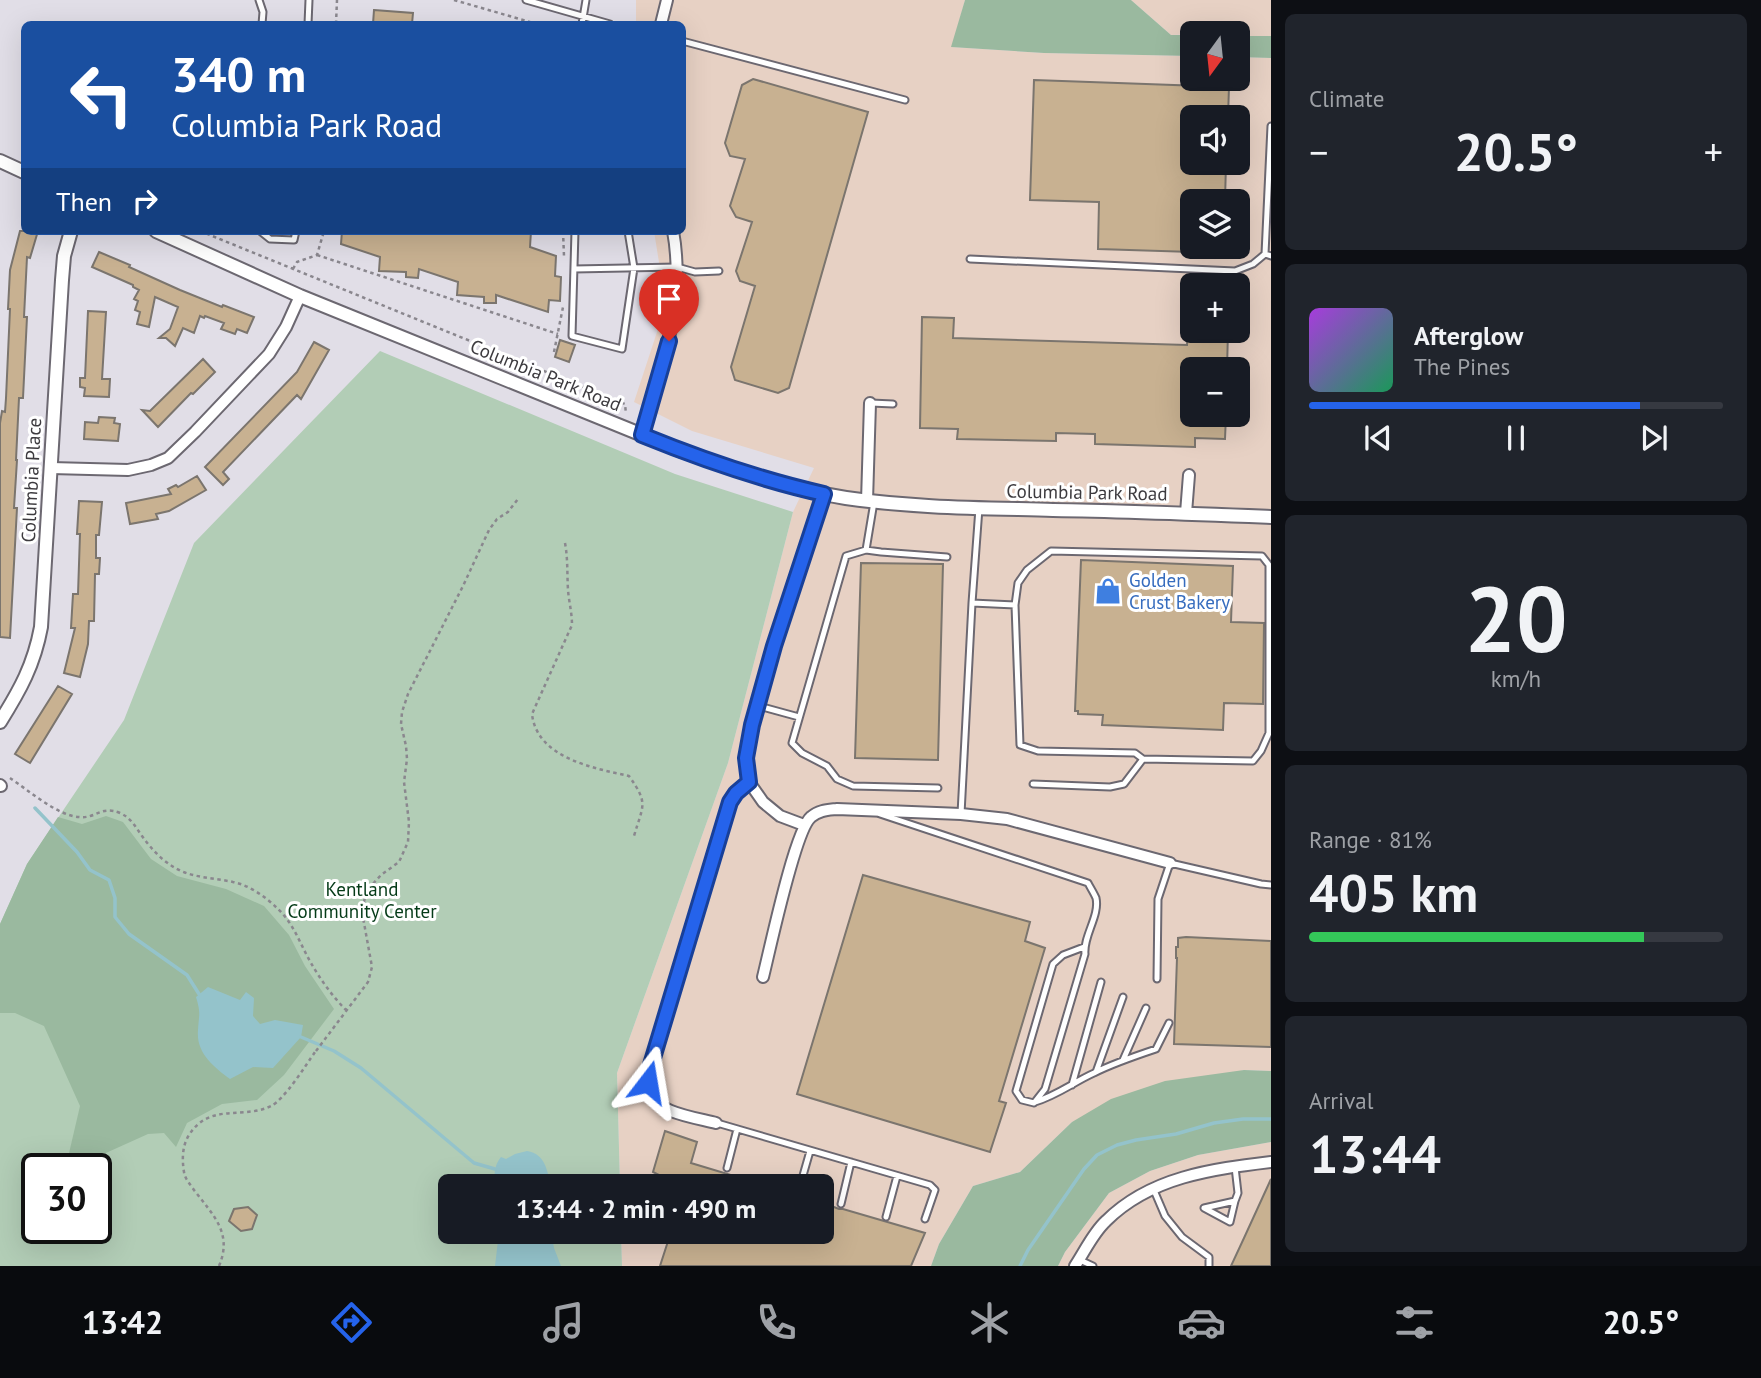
<!DOCTYPE html>
<html lang="en">
<head>
<meta charset="utf-8">
<style>
	:root { --surface:#171b24; --page:#20242c; --text:#f1f3f6; --muted:#9ea1a6; --line:#363941; --accent:#2563eb }
	body { margin:0; font-family:"PT Sans",sans-serif; background:var(--page); color:var(--text); height:100vh; display:flex; flex-direction:column; font-size:26px; white-space:nowrap }
	* { box-sizing:border-box; margin:0 }
	p { font-size:23px; color:var(--muted) }
	.icon { flex:none; width:38px; height:38px; fill:none; stroke:currentColor; stroke-width:2; stroke-linecap:round; stroke-linejoin:round }
	.map { position:relative; flex:1; overflow:hidden }
	.details { display:flex; flex-direction:column; gap:14px; padding:14px; background:#0d0f14; width:490px }
	.details>* { flex:none }
	.top-card { position:absolute; left:21px; top:21px; width:665px; height:214px; border-radius:10px; box-shadow:0 7px 28px #0002; background:#1a4fa0; color:#fff; overflow:hidden }
	.needle { width:46px; rotate:195deg }
	.controls { position:absolute; left:1180px; top:21px; display:grid; gap:14px }
	.controls a { display:grid; place-items:center; width:70px; height:70px; border-radius:10px; background:var(--surface); box-shadow:0 7px 28px #0002; font-size:35px }
	.speed { position:absolute; left:21px; top:1153px; display:flex; gap:14px; font-size:35px; font-weight:700; text-align:center }
	.speed>* { display:grid; place-content:center; width:91px; height:91px; border-radius:50%; background:var(--surface); box-shadow:0 7px 28px #0002; line-height:1 }
	.speed .limit { border:4px solid #111; border-radius:10px; background:#fff; color:#111 }
	.pin { position:absolute; display:grid; place-items:center; width:60px; height:60px; color:#fff; margin:-72px -30px; border-radius:50% 50% 50% 0; rotate:-45deg; box-shadow:0 0 7px #0007 }
	.pin .icon { rotate:45deg }
	.me { position:absolute; width:77px; margin:-38px; rotate:14deg; stroke-linejoin:round; filter:drop-shadow(0 0 5px #0008) }
	.turn { display:flex; align-items:center; gap:24px; height:147px; padding:0 35px; font-size:32px }
	.turn .icon { width:91px; height:91px; stroke-width:2.5 }
	.turn b { display:block; font-size:49px; line-height:60px }
	.then { display:flex; align-items:center; height:66px; padding:0 35px; background:#0003; gap:14px; font-size:26px }
	.big { font-size:52px; font-weight:800; line-height:1.1 }
	.details .tile { flex:1; display:flex; flex-direction:column; justify-content:center; gap:10px; min-width:0; padding:0 24px; border-radius:10px; background:var(--page) }
	.details .dial { align-items:center; gap:0 }
	.dial b { font-size:91px; line-height:1 }
	.song { display:flex; align-items:center; gap:21px }
	.cover { width:84px; height:84px; border-radius:10px; background:linear-gradient(135deg,hsl(280 70% 55%),hsl(150 70% 35%)) }
	.played { height:7px; border-radius:4px; background:linear-gradient(90deg,var(--accent) 80%,var(--line) 80%) }
	.keys { display:flex; justify-content:space-around; direction:ltr }
	.heat { display:flex; justify-content:space-between; align-items:center; font-size:38px; direction:ltr }
	.charge { height:10px; border-radius:5px; background:linear-gradient(90deg,#34c759 81%,var(--line) 0) }
	.trip { position:absolute; left:438px; top:1174px; width:396px; height:70px; border-radius:10px; background:var(--surface); box-shadow:0 7px 28px #0002; font-weight:800; line-height:70px; text-align:center }
	.tab-bar { display:flex; height:112px; justify-content:space-around; align-items:center; background:#090b0e; color:var(--muted) }
	.tab-bar .icon { width:49px; height:49px }
	.tab-bar .on { color:var(--accent) }
	.tab-bar b { font-size:32px; color:var(--text) }
	main { display:flex; flex:1; min-height:0 }
	.map>svg:first-child { display:block }
	.industrial { fill:#e7d1c4; fill-rule:evenodd }
	.green { fill:#b2cdb6; fill-rule:evenodd }
	.forest { fill:#9ab99f }
	.water { fill:#94c3cb }
	.lines { fill:none; stroke-linecap:round; stroke-linejoin:round }
	.stream { stroke:#94c3cb; stroke-width:3.5 }
	.building { fill:#c8b191; stroke:#7b756e; stroke-width:2 }
	.service-casing { stroke:#6c6871; stroke-width:9 }
	.minor-casing { stroke:#6c6871; stroke-width:14 }
	.tertiary-casing { stroke:#6c6871; stroke-width:16 }
	.path { stroke:#8a878e; stroke-width:2.5; stroke-dasharray:3.5 3.5; stroke-linecap:butt }
	.service { stroke:#fff; stroke-width:5 }
	.minor { stroke:#fff; stroke-width:10 }
	.tertiary { stroke:#fff; stroke-width:12 }
	.route-casing { stroke:#184099; stroke-width:18 }
	.route { stroke:#2563eb; stroke-width:12 }
	.labels { text-anchor:middle; dominant-baseline:central; stroke-width:6; stroke-linejoin:round; paint-order:stroke }
	.street-label { font-size:19px; fill:#3d3b3f; stroke:#fff }
	.shop-label { font-size:19px; fill:#366cbe; stroke:#fff; text-anchor:start }
	.park-label { font-size:19px; fill:#053b18; stroke:#fff }
</style>
</head>
<body>
<main>
<div class="map">
<svg width="1271" height="1266" viewBox="0 0 1271 1266">
	<rect width="100%" height="100%" fill="#e1dee7"/>
	<path class="industrial" d="M636 0H965L952 47 1044 53 1192 56V79H1237V57L1271 58V1071L1244 1070 1072 1122 1020 1172 973 1186 939 1244 931 1266H622L621 1232H821V1186H620L617 1073 728 763 793 512 814 468 692 431 634 402 658 329 662 281 654 231H682V24H636ZM1192 117H1237V163H1192ZM1192 201H1237V247H1192ZM1192 285H1237V331H1192ZM1192 369H1237V415H1192Z
		M1131 0H1271V36H1237V33L1171 35Z
		M1271 1142V1266H1058L1065 1252 1109 1193 1150 1171 1198 1155Z"/>
	<path class="green" d="M380 351 675 474 793 512 728 763 617 1073 620 1186H450V1232H621L622 1266H0V924L27 864 124 720 194 543ZM37 1169H96V1228H37Z"/>
	<path class="forest" d="M965 0H1131L1171 35H1192V56L1044 53 951 47Z
		M1237 36H1271V58L1237 57Z
		M106 816 123 822 151 859 177 876 226 889 264 906 289 935 305 966 334 1009 284 1075 257 1100 222 1104 187 1123 176 1147 164 1133 148 1134 97 1157 77 1169H72L66 1166 80 1106 44 1026 15 1013H0V924L27 864 58 817 82 824Z
		M1244 1070 1271 1071V1142L1198 1155 1150 1171 1109 1193 1065 1252 1058 1266H931L939 1244 973 1186 1020 1172 1072 1122 1111 1099 1165 1081Z"/>
	<path class="water" d="M208 987 240 1000 246 992 254 998 253 1016 260 1024 275 1020 303 1025 301 1037 273 1068 253 1067 230 1079C213 1066 196 1053 198 1030 199 1013 201 1014 196 997Z
		M527 1151C546 1154 547 1171 551 1186H495C494 1176 494 1165 501 1157L506 1159 515 1154Z
		M499 1232H551L554 1248 561 1266H495Z"/>
	<g class="lines">
		<path class="stream" d="M35 808 77 852 90 870 109 880 115 898V917L129 934 187 975 199 994
			M301 1037 334 1051 361 1068 474 1163 495 1169
			M1020 1266 1028 1250 1084 1169 1097 1155 1117 1145 1136 1140 1176 1134 1214 1123 1243 1119H1271"/>
	</g>
	<path class="building" d="M374 10 413 13 412 24H373Z
		M753 79 868 112 789 388 778 393 735 380 731 367 755 286 740 281 736 271 752 222 736 217 730 206 745 159 730 156 725 143 742 85Z
		M1034 80 1229 87 1228 117H1192V163H1226L1225 201H1192V252L1098 249 1099 202 1030 200Z
		M20 231H38L30 258 27 257 24 317H27L23 398H19L16 460H17L14 508H17L10 638 0 637V423L2 411 5 412 6 398 10 309H8L10 270Z
		M342 231H531L530 247 556 256 555 276 561 277 560 301 549 300 548 312 496 295V303H484V297L457 295 458 282 419 269 418 278 406 277V272L379 271 380 257 341 244Z
		M99 252 130 265 129 267 180 290 222 307 223 305 254 317 247 333 237 329 235 334 221 329 224 323 205 316 204 318 200 316 194 333 183 328 175 346 166 338H159L170 329 178 307 155 297 149 327 137 324 140 312 135 310 138 301 134 299 139 290 133 287V285L92 267Z
		M88 311 106 312 102 379H110L109 397 84 396 85 388 80 387V378H85Z
		M922 317 954 318 953 338 1187 345 1188 331H1228L1227 369H1192V415H1226L1225 439 1195 438V447L1095 444V434L1056 433V441L957 439 958 429 920 428Z
		M560 340 575 345 569 362 555 357Z
		M314 342 329 350 301 399 297 395 223 472 229 479 223 485 205 467 297 372Z
		M203 359 215 372 193 394 191 393 158 427 142 410 150 411Z
		M99 417 115 418 114 423 120 424 118 441 84 439 85 422 98 423Z
		M197 476 206 490 169 511 156 514 158 519 130 524 126 503 171 494 168 489 176 485 178 487Z
		M79 501 102 502 99 535H96V558H100L99 574H95L94 621H89L88 644 80 677 64 673 75 628H71L73 594H78L80 534H77Z
		M1081 560 1233 566 1231 622 1264 623 1263 704 1224 703 1223 730 1102 725 1103 715 1078 714V711H1075Z
		M861 563 943 564 938 760 855 758Z
		M58 686 72 694 30 763 15 754Z
		M863 875 1030 922 1025 941 1045 948 999 1101 1006 1103 990 1152 797 1094Z
		M1186 937 1271 941V1047L1174 1044 1177 958H1176V947H1178V938Z
		M665 1131 697 1142 691 1163 761 1184 760 1186H660L663 1177 653 1172Z
		M1271 1179V1266H1231L1244 1238Z
		M821 1202 839 1209H843L925 1233 911 1266H660L671 1232H821Z
		M248 1207 257 1215 252 1229 241 1231 229 1221 234 1209Z"/>
	<g class="lines">
		<g class="service-casing">
			<path id="service" d="M259 0 263 12 262 24
				M526 0 610 24
				M308 24 309 0
				M582 24 586 0
				M682 41 905 100
				M1271 126 1265 254 1271 256
				M260 231 270 239 294 240 296 231
				M575 231 572 336 622 349 634 268 628 231
				M970 259 1235 271 1253 264 1265 254
				M574 269 677 267 695 272 719 271
				M871 403 893 404
				M874 502 866 550 846 556 792 743 802 753 827 766 837 779 853 786 938 788
				M866 550 881 552 947 557
				M1051 551 1262 556 1269 565V733L1261 751 1253 761 1143 759 1135 753 1038 751 1020 745 1015 605 1018 583 1027 570Z
				M972 603 1015 605
				M759 706 799 717
				M1033 784 1110 787 1124 784 1143 759
				M880 814 1088 883C1090 887 1094 893 1096 898 1100 916 1083 936 1085 954L1045 1089 1034 1103 1022 1100 1016 1091 1053 964 1063 955 1084 947
				M961 814 972 603 979 508
				M1157 979 1158 899 1170 863 1261 884 1271 885
				M1123 1060 1146 1008
				M1096 1072 1123 997
				M1072 1085 1101 982
				M1035 1102C1056 1096 1074 1082 1094 1073 1114 1063 1135 1056 1156 1049L1169 1023
				M717 1123 930 1185 935 1190 925 1219
				M727 1168 737 1129
				M800 1186 810 1151
				M1153 1188 1165 1216 1182 1237 1209 1257V1266
				M841 1204 851 1162
				M1204 1208 1235 1201 1238 1193 1235 1167
				M1204 1208 1230 1222 1235 1201
				M886 1217 897 1176
				M1080 1260 1093 1266"/>
		</g>
		<g class="minor-casing">
			<path id="minor" d="M661 24 667 0
				M642 435C662 368 686 301 673 231
				M51 468 128 470 151 465 168 458 195 432 269 354 286 327 300 296
				M867 501 870 403
				M1186 513 1189 475
				M0 785 1 786
				M804 825 780 816 763 802 749 782 746 758 752 725 774 646 824 494
				M763 977C770 949 795 830 811 817 819 810 828 810 837 809L961 814 1007 819 1170 863
				M716 1123C698 1118 654 1113 649 1091 647 1083 649 1075 651 1068L730 802 736 793 749 782
				M1075 1266C1085 1251 1093 1233 1106 1221 1150 1177 1212 1169 1271 1162"/>
		</g>
		<g class="tertiary-casing">
			<path id="tertiary" d="M0 161 24 172
				M156 231 300 296 682 451C736 470 790 489 846 498 914 508 984 508 1053 510 1126 511 1198 514 1271 517
				M0 722C20 690 34 665 41 627L62 280 64 256 71 231"/>
		</g>
		<path class="path" d="M454 0 537 24
			M336 24 337 0
			M200 231 625 404 626 414
			M563 231 564 256
			M317 255 558 334
			M293 269 297 262 317 255 324 231
			M554 352 563 307
			M565 543C568 559 567 574 568 590 569 602 572 613 572 625L532 714C537 758 593 768 629 776 649 804 643 805 634 836
			M10 778C28 790 58 816 79 817 96 819 101 805 120 813 131 818 135 826 142 836 152 850 164 863 181 871 197 878 215 878 233 882 249 885 266 897 278 909 294 924 300 944 311 963 320 979 333 997 346 1010
			M316 1051 368 982 372 967 362 912 365 897 371 886 381 875 399 862 408 842 409 822 404 782 407 759 406 746 401 724 402 712 408 694 463 586 489 530 497 519 508 512 518 499
			M219 1266C233 1233 213 1215 194 1190 190 1184 185 1179 184 1172 182 1160 182 1146 189 1135 210 1102 242 1120 271 1106 284 1100 306 1065 315 1052"/>
		<use href="#service" class="service"/>
		<use href="#minor" class="minor"/>
		<use href="#tertiary" class="tertiary"/>
	</g>
	<g class="lines">
		<g class="route-casing">
			<path id="route" d="M648 1082 650 1068 730 802 736 793 749 782 746 758 752 725 774 646 824 494C761 480 701 459 642 435L669 341"/>
		</g>
		<use href="#route" class="route"/>
	</g>
	<defs>
		<g id="shop-bare" transform="scale(2.1)"><path d="M-5-2.5h2.3a2.7 3.5 0 0 1 5.4 0H5L5.5 6h-11ZM-1.5-2.5h3a1.5 2.3 0 0 0-3 0Z" fill="#3f7fe0" stroke="#fff" stroke-width="2.5" paint-order="stroke"/></g>
	</defs>
	<g fill-rule="evenodd">
		<use href="#shop-bare" x="1108" y="591"/>
	</g>
	<g class="labels">
		<g class="street-label">
			<text transform="translate(546 375) rotate(22)">Columbia Park Road</text>
			<text transform="translate(31 480) rotate(-87)">Columbia Place</text>
			<text transform="translate(1087 492) rotate(1)">Columbia Park Road</text>
		</g>
		<g class="shop-label">
			<text x="1129" y="580">Golden<tspan x="1129" dy="22">Crust Bakery</tspan></text>
		</g>
		<g class="park-label">
			<text x="362" y="889">Kentland<tspan x="362" dy="22">Community Center</tspan></text>
		</g>
	</g>
</svg>
<div class="controls">
<a><svg class="needle" viewBox="-14 -14 28 28"><path d="M0-13l5 13h-10z" fill="#e53935"/><path d="M0 13l5-13h-10z" fill="#9ea1a6"/></svg></a>
<a><svg class="icon" aria-label="sound" viewBox="0 0 24 24"><path d="M4 9h4l5-4v14l-5-4H4zM17 9q2 3 0 6"/></svg></a>
<a><svg class="icon" aria-label="layers" viewBox="0 0 24 24"><path d="M12 4l9 5-9 5-9-5zM3 14l9 5 9-5"/></svg></a>
<a>+</a>
<a>−</a>
</div>
<div class="speed"><div class="limit">30</div></div>
<div class="pin" style="left:669px;top:341px;background:#d93025"><svg class="icon" aria-label="arrive" viewBox="0 0 24 24"><path d="M6 21V4h12l-3 4 3 4H6"/></svg></div>
<svg class="me" style="left:648px;top:1082px" viewBox="-20 -20 40 40"><path d="M0-17L14 15 0 8-14 15z" fill="#2563eb" stroke="#fff" stroke-width="4"/></svg>
<div class="trip">13:44 · 2 min · 490 m</div>
<div class="top-card">
<div class="turn"><svg class="icon" aria-label="left" viewBox="0 0 24 24"><path d="M17 20v-9H6M10 6l-5 5 5 5"/></svg><div><b>340 m</b>Columbia Park Road</div></div>
<div class="then">Then<svg class="icon" aria-label="right" viewBox="0 0 24 24"><path d="M7 20v-9h11M14 6l5 5-5 5"/></svg></div>
</div>
</div>
<section class="details">
<div class="tile"><p>Climate</p>
<div class="heat"><a>−</a><b class="big">20.5°</b><a>+</a></div>
</div>
<div class="tile">
<div class="song"><i class="cover"></i><div><b>Afterglow</b><p>The Pines</p></div></div>
<div class="played"></div>
<div class="keys"><svg class="icon" aria-label="previous" viewBox="0 0 24 24"><path d="M18 5L8 12l10 7zM5 5v14"/></svg><svg class="icon" aria-label="pause" viewBox="0 0 24 24"><path d="M8 5v14M16 5v14"/></svg><svg class="icon" aria-label="next" viewBox="0 0 24 24"><path d="M6 5l10 7-10 7zM19 5v14"/></svg></div>
</div>
<div class="tile dial"><b>20</b><p>km/h</p></div>
<div class="tile"><p>Range · 81%</p><b class="big">405 km</b><div class="charge"></div></div>
<div class="tile"><p>Arrival</p><b class="big">13:44</b></div>
</section>
</main>
<nav class="tab-bar">
<b>13:42</b>
<svg class="icon on" aria-label="directions" viewBox="0 0 24 24"><path d="M12 3l9 9-9 9-9-9zM9 14v-3h6M13 9l2 2-2 2"/></svg>
<svg class="icon" aria-label="music" viewBox="0 0 24 24"><path d="M9 18V5l10-2v13"/><circle cx="6" cy="18" r="3"/><circle cx="16" cy="16" r="3"/></svg>
<svg class="icon" aria-label="phone" viewBox="0 0 24 24"><path d="M5 4h4l2 5-3 2q2 4 5 5l2-3 5 2v4C11 20 4 13 5 4z"/></svg>
<svg class="icon" aria-label="climate" viewBox="0 0 24 24"><path d="M12 3v18M4 7l16 10M4 17L20 7"/></svg>
<svg class="icon" aria-label="car" viewBox="0 0 24 24"><path d="M5 17H2v-5l4-1 3-4h7l3 4 3 1v5h-3M9 17h6M6 11h13"/><circle cx="7" cy="17" r="2"/><circle cx="17" cy="17" r="2"/></svg>
<svg class="icon" aria-label="filters" viewBox="0 0 24 24"><path d="M4 7h16M4 17h16"/><circle cx="9" cy="7" r="2"/><circle cx="15" cy="17" r="2"/></svg>
<b>20.5°</b>
</nav>
</body>
</html>
